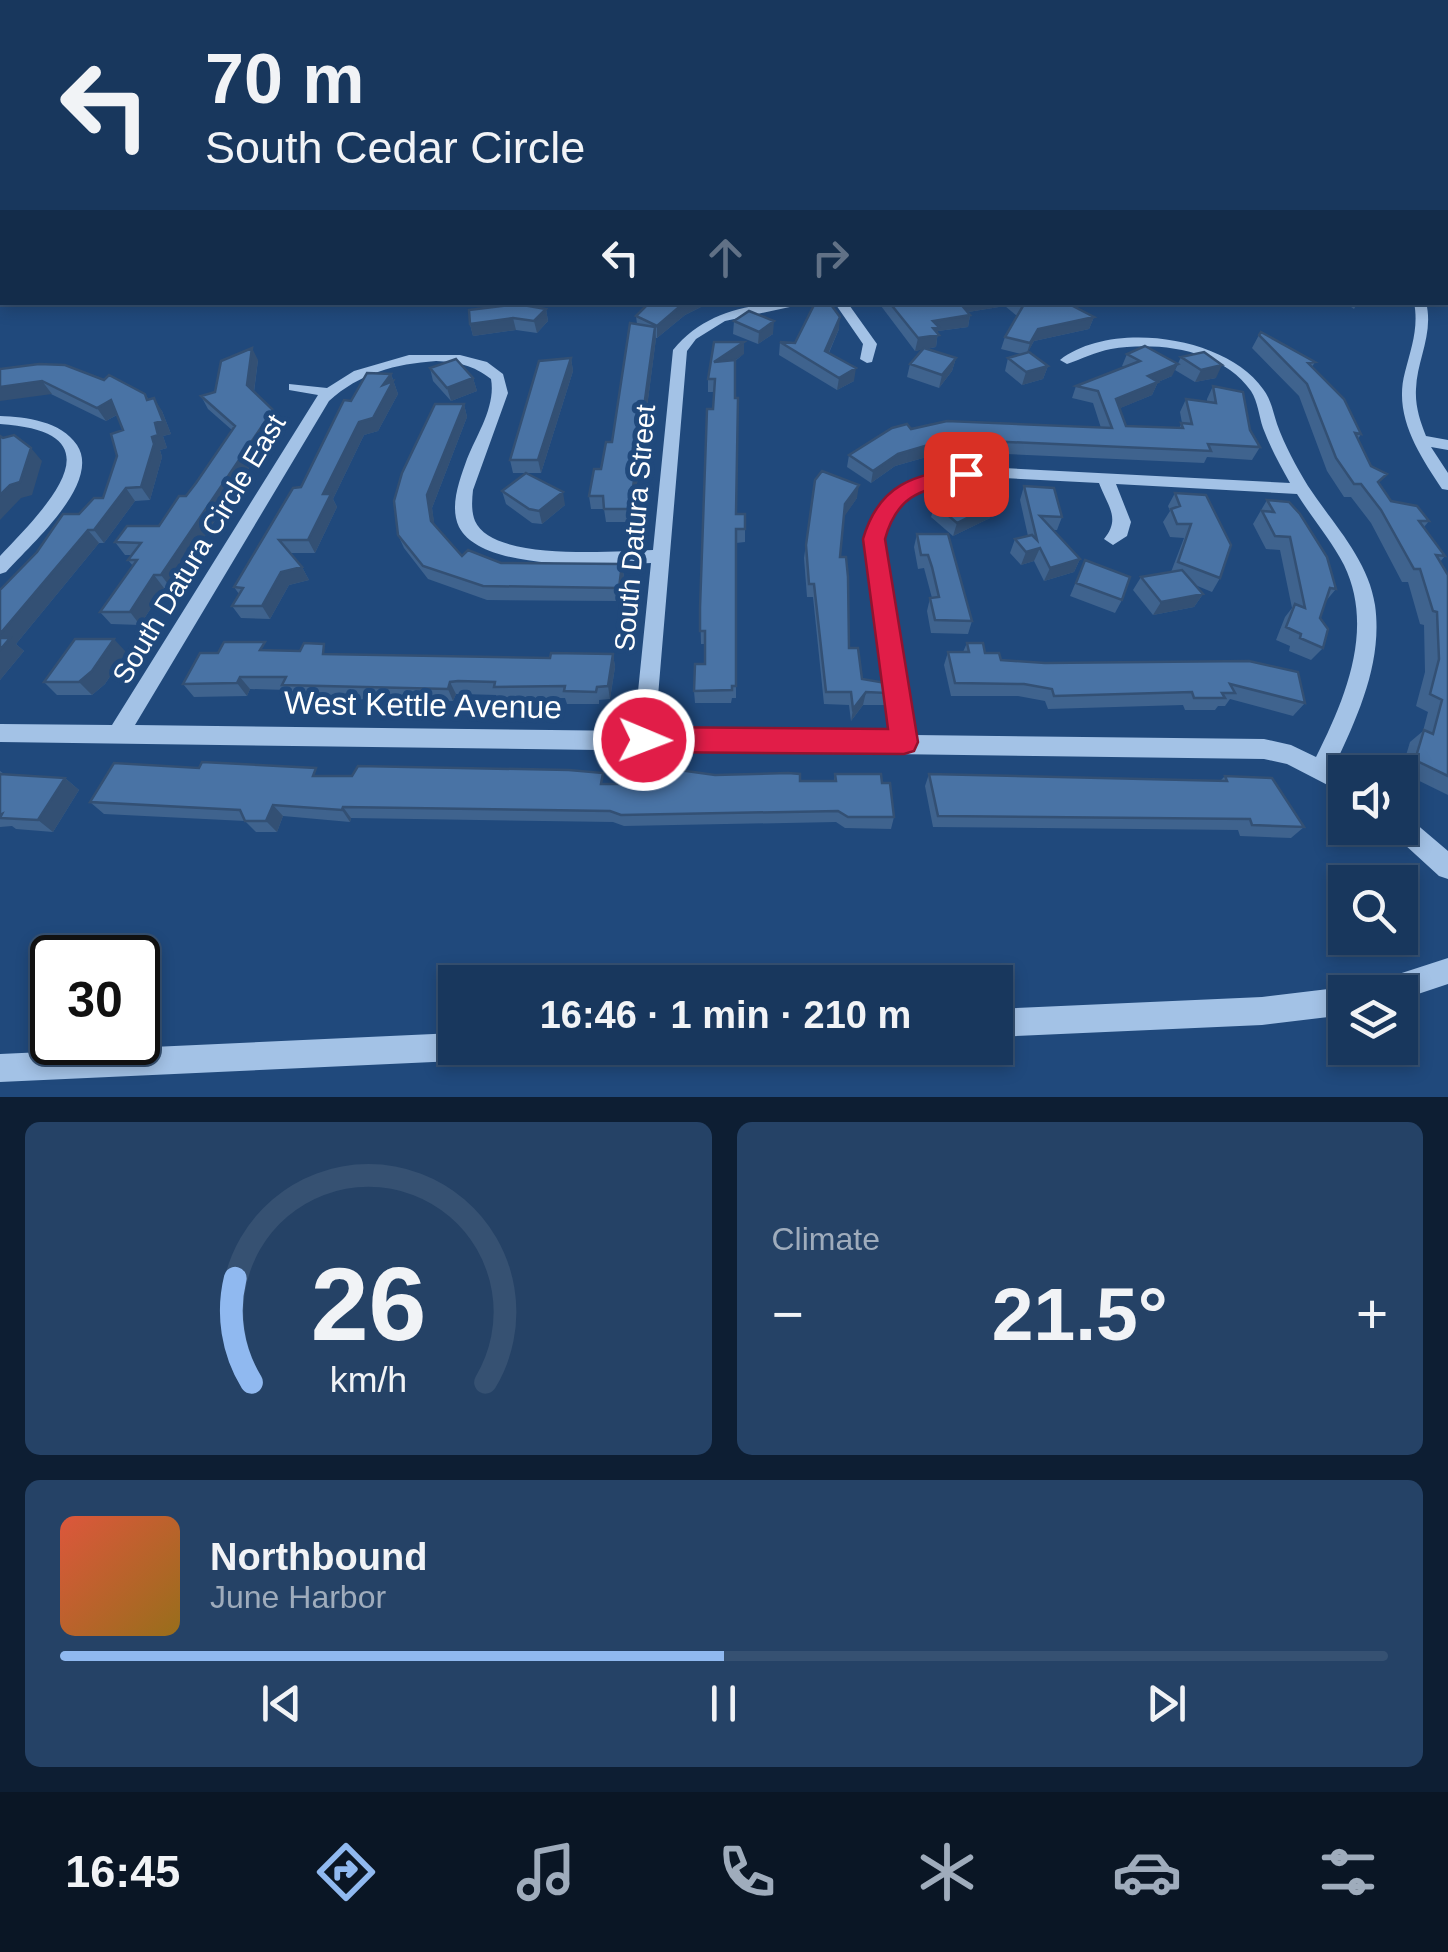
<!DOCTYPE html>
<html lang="en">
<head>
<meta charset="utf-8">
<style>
	:root { --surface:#18375d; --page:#254266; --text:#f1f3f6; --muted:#9facbc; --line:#365172; --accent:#90b9f0 }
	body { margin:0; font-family:Arial,sans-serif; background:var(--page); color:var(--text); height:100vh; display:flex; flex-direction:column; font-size:38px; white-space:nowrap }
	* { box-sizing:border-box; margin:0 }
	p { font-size:32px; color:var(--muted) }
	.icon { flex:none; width:55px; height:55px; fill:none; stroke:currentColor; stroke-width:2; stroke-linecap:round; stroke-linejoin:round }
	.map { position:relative; height:1097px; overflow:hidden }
	.sheet { display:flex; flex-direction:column; gap:25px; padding:25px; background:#0d1e33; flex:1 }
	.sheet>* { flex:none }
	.top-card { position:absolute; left:0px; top:0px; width:1450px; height:305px; box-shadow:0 5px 15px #0003,0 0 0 2px var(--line); background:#18375d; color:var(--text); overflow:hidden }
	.buttons { position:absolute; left:1328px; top:755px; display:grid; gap:20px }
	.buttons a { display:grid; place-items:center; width:90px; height:90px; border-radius:0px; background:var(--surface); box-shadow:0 5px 15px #0003,0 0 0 2px var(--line); font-size:50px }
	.speed { position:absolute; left:30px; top:935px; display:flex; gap:20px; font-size:50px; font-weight:700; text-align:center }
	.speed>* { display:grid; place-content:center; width:130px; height:130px; border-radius:50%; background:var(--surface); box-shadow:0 5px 15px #0003,0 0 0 2px var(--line); line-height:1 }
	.speed .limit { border:5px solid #111; border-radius:15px; background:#fff; color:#111 }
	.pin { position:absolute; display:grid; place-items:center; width:85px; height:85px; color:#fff; margin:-42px; border-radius:20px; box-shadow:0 5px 15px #0006 }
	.me { position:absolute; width:110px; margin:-55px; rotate:91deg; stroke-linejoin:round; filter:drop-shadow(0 0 8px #0008) }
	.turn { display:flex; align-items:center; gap:35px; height:210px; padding:0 40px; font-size:45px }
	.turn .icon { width:130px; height:130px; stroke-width:2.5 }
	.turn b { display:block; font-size:70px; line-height:85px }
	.lanes { display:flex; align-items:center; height:95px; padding:0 40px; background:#0003; justify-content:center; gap:50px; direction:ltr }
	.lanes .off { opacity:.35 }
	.big { font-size:75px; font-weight:700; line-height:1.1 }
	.sheet .card { flex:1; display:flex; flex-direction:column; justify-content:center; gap:15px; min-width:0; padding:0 35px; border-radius:15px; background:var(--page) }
	.sheet .dial { align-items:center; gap:0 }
	.dial svg { height:260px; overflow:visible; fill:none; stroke:var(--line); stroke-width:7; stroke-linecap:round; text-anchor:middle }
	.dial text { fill:var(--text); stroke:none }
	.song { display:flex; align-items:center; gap:30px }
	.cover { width:120px; height:120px; border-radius:15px; background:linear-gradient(135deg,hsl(10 70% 55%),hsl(40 70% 35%)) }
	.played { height:10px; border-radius:5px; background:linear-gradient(90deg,var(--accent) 50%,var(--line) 50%) }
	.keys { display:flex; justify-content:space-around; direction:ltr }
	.heat { display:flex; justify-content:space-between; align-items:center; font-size:55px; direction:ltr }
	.sheet .tiles { flex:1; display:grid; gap:25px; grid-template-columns:1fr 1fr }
	.card:last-child { grid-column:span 2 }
	.trip { position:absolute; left:438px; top:965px; width:575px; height:100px; border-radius:0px; background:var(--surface); box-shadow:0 5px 15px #0003,0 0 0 2px var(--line); font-weight:700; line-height:100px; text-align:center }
	.menu { display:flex; height:160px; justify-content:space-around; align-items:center; background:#0a1625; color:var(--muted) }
	.menu .icon { width:70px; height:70px }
	.menu .active { color:var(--accent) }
	.menu b { font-size:45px; color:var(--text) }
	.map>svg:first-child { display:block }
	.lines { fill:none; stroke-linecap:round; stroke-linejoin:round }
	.minor { fill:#a3c2e6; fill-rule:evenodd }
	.major { fill:#e4eefd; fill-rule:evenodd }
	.wall { fill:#3f638e }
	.shaded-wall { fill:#335074 }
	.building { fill:#4973a5; stroke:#335074; stroke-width:2.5 }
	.route { fill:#e11d48; stroke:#92132f; stroke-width:2.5 }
	.labels { text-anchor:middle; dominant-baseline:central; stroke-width:10; stroke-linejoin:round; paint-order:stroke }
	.street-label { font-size:28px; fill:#fff; stroke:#20497c }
	.near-street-label { font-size:32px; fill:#fff; stroke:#20497c }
</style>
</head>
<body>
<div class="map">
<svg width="1448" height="1097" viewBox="0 0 1448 1097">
	<rect width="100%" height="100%" fill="#20497c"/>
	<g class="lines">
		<path class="minor" d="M0 227H2V236H0Z
			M0 267H2V276L0 277Z
			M0 289H2V297H0Z
			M813 302 725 321 696 339 687 351 655 732 892 735 865 539 885 500 910 481 947 470 985 467 1290 483C1280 465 1270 447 1263 428 1259 416 1258 402 1251 391 1222 349 1157 341 1111 349 1095 352 1082 359 1067 364L1060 360C1111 320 1226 336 1263 389 1271 399 1273 412 1277 424 1285 446 1296 466 1308 486 1333 524 1368 559 1375 605 1383 662 1358 716 1334 767L1345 772V794L1287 764 1264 759 0 742V724L112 725 318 395 289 390V384L327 388 354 371 409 355H460L487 362 503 374 508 393 473 490C472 500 471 511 475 521 493 562 615 551 653 550L673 350C708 307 761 302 813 302ZM436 361C458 362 473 365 491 379 496 406 477 434 467 459 460 479 449 506 459 527 483 573 607 564 651 563L634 731 135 725 329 401C360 373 395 364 436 361ZM985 477 1099 483C1108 507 1121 518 1104 539L1113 545 1127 536 1131 522 1116 484 1297 494C1312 518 1331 540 1344 565 1375 629 1345 699 1316 757L1291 745 1264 739 914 735 883 539 897 508 921 489 947 481Z
			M834 302H847L877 344 872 362 867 363 860 359 863 344Z
			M1414 302H1426C1434 334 1417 359 1416 389 1415 406 1420 421 1426 436L1448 440V450L1431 447 1448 473V490L1442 489C1419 454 1393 416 1405 372 1411 348 1419 328 1414 302Z
			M0 416C26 417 61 421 77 445 102 483 30 545 6 572L0 574V556C44 509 125 432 0 424Z
			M1400 814 1408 817 1448 851V879L1439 876 1392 833 1389 828H1400Z
			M1448 958V984L1400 1000V992H1371L1374 982Z
			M1345 987 1355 992H1345V1015L1262 1025 995 1037V1009L1262 997Z
			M455 1033V1048H469L465 1057 455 1061 0 1082V1054Z"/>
		<path class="major" d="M0 166H2V170H0Z"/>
	</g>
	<path class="wall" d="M878 302H1068L1094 317 1089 329 1034 341 1027 353 1048 366 1043 379 1022 385 1005 371 1008 358 1021 354 1001 349 1005 337 1017 316 1005 306 968 312 970 315 968 327 938 331 936 347 926 349 956 358 952 371 939 388 907 377 910 364 923 349 915 351Z
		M1344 302H1358L1354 309Z
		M705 305 685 315 657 338H656L632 522H606L604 509H591L589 496 612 442 637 324 636 316Z
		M546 309 548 321 537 333 516 330 473 336 470 324Z
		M734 321 773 334 758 344 733 334Z
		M839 329 829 353 854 381 837 390 779 355 780 342 795 343Z
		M1259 335 1315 362 1312 367 1361 434 1358 439 1379 484 1391 501 1429 521 1424 527 1445 556 1440 562 1448 575V795L1401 772 1410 742 1423 731 1428 712 1416 706 1425 672 1424 625 1420 624 1408 582H1402L1371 523 1351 497H1344L1327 471 1299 396 1252 348Z
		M744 354 735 361 736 514 745 529V542L736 543V698H732L731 703H695L694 691 705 664V644H701L700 608 714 392H708V379Z
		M1127 354 1172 376 1158 382 1152 395 1120 408 1126 426 1179 428 1182 423 1180 412 1186 399 1207 402V399L1213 386 1250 430 1260 447 1252 460 1207 457 1204 463 960 452 958 448 895 466 871 483 847 467 849 455 911 429 1101 428 1093 403 1072 398 1076 386 1124 367 1122 366Z
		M1181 357 1216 378 1195 382 1175 370Z
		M571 358 573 371 541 473H513L510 460Z
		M258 360 254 392 273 410 279 422 171 588H164L140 625 111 624 100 612 133 566 128 560 132 555H125L115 542 159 526 186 496 232 430 208 409 201 396 215 392Z
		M430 368 473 378 477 391 451 401 433 381Z
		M0 369 145 394 149 400 162 411 171 434 163 436 167 448 160 450 162 457 150 500 135 501 104 543H99L16 644 24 651 0 680V590L79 514 103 498 117 456 123 430 117 415 106 421Z
		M391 374 398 394 378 431 364 435 333 499 337 507 315 553H290L302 567 309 580 289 585 270 619 241 618 232 606 239 594 234 587 301 487 351 401Z
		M464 404 467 417 432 508 434 524 462 556 501 563 622 564 624 578 620 601 487 600 428 579 404 548 398 535Z
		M815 480 857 498 844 516 840 557 849 648 862 679 887 693 884 705H863L851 721 849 705 824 704 813 597H807L804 558Z
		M1024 486 1062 517 1057 530H1053L1080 559 1074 572 1044 581 1034 561 1021 565 1010 553 1015 539 1028 536 1020 500Z
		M502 491 565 505 542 524 532 523 506 504Z
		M1175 493 1220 578 1212 592 1195 585 1203 594 1194 607 1153 615 1133 590 1141 577 1171 572 1184 538 1170 537 1163 522 1170 511 1168 506Z
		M939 497 990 518 953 536 931 517 935 504 937 502Z
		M1267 500 1336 589 1325 602 1320 618 1323 648 1311 660 1289 651 1290 646 1276 640 1285 617 1292 608 1280 550 1266 549 1253 524Z
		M917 534 972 621 968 634 931 633 927 611 930 598H932L924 568 918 569 914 547Z
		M1085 560 1122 600 1115 613 1070 596Z
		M967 643 1001 660 1045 663 1249 661 1305 703 1293 716 1230 699 1225 706H1218L1215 710H1185L1183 705 1048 709 1045 701 1018 696H951L944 665 948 652H963Z
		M271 650 330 654 550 658 613 654 615 667 610 699 599 700V704H567L565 698 498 699 496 695 463 694H456L453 701 291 698 286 690 250 689 247 696 194 697 183 684 218 653Z
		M126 652 105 684 92 695H57L44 682Z
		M199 768 321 776 605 784H632L644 780 715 775 800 781H834L835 774 882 783 894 817 891 829 845 828 836 822 624 826 613 822 351 818 350 822 283 816 277 832H256L245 821 104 814 90 802Z
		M0 771 4 774 65 778 79 790 53 832 16 829 12 826 0 827Z
		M929 774 1220 781 1225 776 1304 827 1291 838 1240 836 1238 830 933 827 925 786Z"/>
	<path class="shaded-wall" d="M0 170 2 174V198L0 200Z
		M705 302V305L685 315 657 338V326L684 303Z
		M958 302H1006L1005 306 956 314Z
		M546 309 548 321 537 333 534 321Z
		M970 315 968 327 938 331 936 347 915 351 918 338 933 321Z
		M840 317 839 329 824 363 825 351Z
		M1094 317 1089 329 1034 341 1026 356 1030 343 1038 329Z
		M513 318 516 330 473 336 470 324Z
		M774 321 773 334 758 344 759 332Z
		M655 327 656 339 632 522 630 509Z
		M744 342V354L714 375V362Z
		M252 348 258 360 253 398 247 385Z
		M571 358 573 371 541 473 538 460Z
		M956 358 952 371 939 388 942 375Z
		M1178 364 1172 376 1158 382 1152 395 1111 412 1116 399 1148 376Z
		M1222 365 1216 378 1195 382 1201 370Z
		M1048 366 1043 379 1022 385 1026 372Z
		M856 368 854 381 837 390 839 378Z
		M391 374 398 394 378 431 364 435 333 499 337 507 315 553 308 540 323 494 359 422Z
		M473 378 477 391 451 401 447 388Z
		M42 381 52 394 0 401V387Z
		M154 398 162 411 171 434 163 436 167 448 160 450 162 457 150 500 141 487 155 423Z
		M111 400 120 413 106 421 97 408Z
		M464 404 467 417 432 508 436 534 431 521 427 495Z
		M273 410 279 422 171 588 161 575Z
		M962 435 958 448 895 466 871 483 873 471 898 454Z
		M31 448 42 461 32 495 21 498 0 520V495Z
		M859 485 857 498 844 517 845 504Z
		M126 488 135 501 104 543 94 530Z
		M563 492 565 505 542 524 539 511Z
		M995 504 990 518 953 536 957 523Z
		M88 530 99 543 16 644 24 651 0 680V634Z
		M1040 548 1034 561 1021 565 1026 552Z
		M1080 559 1074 572 1044 581 1050 568Z
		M622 564 624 578 620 601 619 588Z
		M302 567 309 580 289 585 270 619 262 606 281 572Z
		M154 575 164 588 140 625 130 612Z
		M1203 594 1194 607 1153 615 1161 602Z
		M114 639 126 652 105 684 92 695 79 682Z
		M613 654 615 667 610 699 608 686Z
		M240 677 250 689 247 696 237 683Z
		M450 682 456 694 453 701 448 689Z
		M866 692 863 705 851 721 853 709Z
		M65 778 79 790 53 832 38 820Z
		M273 805 283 816 277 832 266 821Z
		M343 807 351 818 350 822 342 810Z"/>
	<path class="building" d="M650 302H685L657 326 636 316Z
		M829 302 840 317 825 351 856 368 839 378 780 342 795 343 815 303Z
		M889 302H959L970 315 933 321 939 327 933 328 939 335 918 338Z
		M1018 302 1067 303 1094 317 1038 329 1030 343 1005 337 1023 306Z
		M517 304 546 309 534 321 513 318 470 324 469 310Z
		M749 311 774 321 759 332 734 321Z
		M630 323 655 327 630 509H604L603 496H589L594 469H601L606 442H612Z
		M1261 332 1315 362 1308 363 1344 399 1361 434 1355 433 1371 466 1387 474 1378 482 1391 501 1417 506 1429 521H1419L1445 556 1436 555 1448 575V776L1415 760 1424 730 1433 734 1442 700 1430 694 1439 659 1437 612 1433 611 1420 569H1414L1381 510 1361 484H1354L1336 458 1307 384 1259 335Z
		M714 342H744L714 362 735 360V398H738L736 514H745V529H736V686H732V690L694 691 695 664H705V631H700V608L707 409H713L715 379H708Z
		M1145 346 1178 364 1148 376 1158 382 1116 399 1126 426 1183 428 1181 423 1192 424 1186 399 1216 403 1213 386 1243 392 1250 430 1260 447 1208 444 1211 451 963 440 962 435 898 454 873 471 849 455 892 428 907 424 911 429 947 421 1112 428 1098 391 1076 386 1140 361 1127 354Z
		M252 348 247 385 273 410 161 575H154L130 612H100L137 560H128L141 543 115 542 127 526H159L179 496H186L196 483 235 426 201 396 215 392 221 361Z
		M924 348 956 358 942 375 910 364Z
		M1029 352 1048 366 1026 372 1008 358Z
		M1204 352 1222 365 1201 370 1181 357Z
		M571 358 538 460H510L539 361Z
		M456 359 473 378 447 388 430 368Z
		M39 364 65 365 104 380 109 375 145 394 147 400 154 398 163 421 155 423 158 435 152 437 154 444 141 487 126 488 94 530H88L0 634V590L37 552 63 514H79L94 498H103L117 456 111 434 123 430 111 400 97 408 42 381 0 387V369Z
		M367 373 391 374 383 385 393 381 373 418 359 422 323 494H331L308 540H279L302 567 281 572 262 606H232L243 588 234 587 293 488 301 487 344 400 351 401Z
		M435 404H464L427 495 431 521 462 556 468 550 501 563 622 564 619 588 483 586 423 566 398 535 394 501 402 473Z
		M14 435 31 448 20 482 10 485 0 495V436L3 438Z
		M822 471 859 485 845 504 840 557H846L848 577 849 648H858L862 679 886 683 887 693 866 692 853 709 851 692H826L814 584H809L806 545 815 480Z
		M526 473 563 492 539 511 529 509 502 491Z
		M972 486 995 504 957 523 935 504 942 500 939 497Z
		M1024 486 1054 488 1062 517 1040 516 1080 559 1050 568 1040 548 1026 552 1015 539 1032 535 1037 540Z
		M1175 493 1206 495 1231 545 1220 578 1178 562 1191 524H1177L1171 509 1180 506Z
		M1267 500 1289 502 1300 514 1327 557 1336 589 1330 588 1320 618 1328 629 1323 648 1300 638 1301 634 1286 627 1295 604 1305 608 1290 537 1275 536 1262 511 1274 512Z
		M917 534H948L972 621 935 620 930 598 939 597 932 567 928 555H921Z
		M1085 560 1130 577 1122 600 1076 583Z
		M1182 570 1203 594 1161 602 1141 577Z
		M0 638H10L0 650Z
		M75 639H114L92 671 79 682H44Z
		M224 642H265L260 650 300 651 304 643 324 644 323 654 550 658 551 653 613 654 608 686 597 687 596 692 564 691 565 686 494 687 495 682 458 681 450 682 448 689 282 685 286 677H240L237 683 183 684 200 653H218Z
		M967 643H983L985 653H999L1001 660 1045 663 1249 661 1298 672 1305 703 1230 684 1235 693H1222L1225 698H1194L1192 692 1054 696 1052 689 1024 684 955 683 948 652H969Z
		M202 762 316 768 313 776H352L358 766 569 770 603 773 601 784H632V780H644V770H679L715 775 788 773 800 774V781H836L835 774H881L882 783H890L894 817H848L838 811 621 815 610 811 343 807 342 810 273 805 266 821H245L240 810 90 802 114 763 199 768Z
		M0 774 65 778 38 820 0 818 2 814 0 815Z
		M929 774 1227 781 1225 776 1272 778 1304 827 1252 825 1250 819 938 816Z"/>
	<linearGradient id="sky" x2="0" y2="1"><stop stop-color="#122844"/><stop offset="0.52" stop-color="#3c5f8e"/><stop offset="1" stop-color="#3c5f8e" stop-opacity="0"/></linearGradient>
	<rect width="1448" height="319" fill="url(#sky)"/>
	<path class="route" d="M966 467 973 469 976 474 973 478C929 490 899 488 885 539L918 742 914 751 904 754 644 752 634 749 629 740 634 731 644 727 888 729 863 539C879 484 913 475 966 467Z"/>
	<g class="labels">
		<g class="street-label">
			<text transform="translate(635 528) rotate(-85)">South Datura Street</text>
			<text transform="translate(199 549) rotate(-59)">South Datura Circle East</text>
		</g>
		<g class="near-street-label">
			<text transform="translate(423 705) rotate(1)">West Kettle Avenue</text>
		</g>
	</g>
</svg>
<div class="buttons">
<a><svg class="icon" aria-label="sound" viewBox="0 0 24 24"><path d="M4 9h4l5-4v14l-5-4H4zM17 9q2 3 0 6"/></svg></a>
<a><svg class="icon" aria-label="search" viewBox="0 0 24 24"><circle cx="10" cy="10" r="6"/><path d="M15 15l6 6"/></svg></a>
<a><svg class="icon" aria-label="layers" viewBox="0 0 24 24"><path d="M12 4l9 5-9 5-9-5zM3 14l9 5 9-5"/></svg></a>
</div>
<div class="speed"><div class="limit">30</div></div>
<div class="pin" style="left:966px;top:474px;background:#d93025"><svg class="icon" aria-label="arrive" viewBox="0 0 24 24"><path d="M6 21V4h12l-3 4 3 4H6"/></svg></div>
<svg class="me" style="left:644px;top:740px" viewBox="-20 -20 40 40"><circle r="17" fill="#e11d48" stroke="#fff" stroke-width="3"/><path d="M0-11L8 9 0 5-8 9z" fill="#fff"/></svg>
<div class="trip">16:46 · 1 min · 210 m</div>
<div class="top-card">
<div class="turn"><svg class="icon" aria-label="left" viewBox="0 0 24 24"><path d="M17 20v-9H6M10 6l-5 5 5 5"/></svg><div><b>70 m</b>South Cedar Circle</div></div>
<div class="lanes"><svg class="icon" aria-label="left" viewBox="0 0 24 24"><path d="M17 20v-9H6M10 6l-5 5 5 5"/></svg><svg class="icon off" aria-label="ahead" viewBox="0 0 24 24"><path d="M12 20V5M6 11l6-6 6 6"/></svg><svg class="icon off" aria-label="right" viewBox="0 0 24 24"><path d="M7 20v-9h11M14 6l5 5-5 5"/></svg></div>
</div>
</div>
<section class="sheet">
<div class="tiles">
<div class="card dial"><svg viewBox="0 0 100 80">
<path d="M14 69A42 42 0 1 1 86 69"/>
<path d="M14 69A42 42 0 0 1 9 37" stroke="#90b9f0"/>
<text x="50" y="56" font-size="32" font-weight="700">26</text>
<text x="50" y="72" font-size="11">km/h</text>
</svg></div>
<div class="card"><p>Climate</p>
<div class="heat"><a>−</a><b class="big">21.5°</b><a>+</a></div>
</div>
<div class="card">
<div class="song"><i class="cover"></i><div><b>Northbound</b><p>June Harbor</p></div></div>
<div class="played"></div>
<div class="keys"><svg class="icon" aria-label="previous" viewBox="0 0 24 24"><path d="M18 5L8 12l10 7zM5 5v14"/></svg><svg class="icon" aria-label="pause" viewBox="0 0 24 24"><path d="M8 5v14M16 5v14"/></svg><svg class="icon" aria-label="next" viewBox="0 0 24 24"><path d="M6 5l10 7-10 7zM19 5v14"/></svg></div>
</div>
</div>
</section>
<nav class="menu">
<b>16:45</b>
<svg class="icon active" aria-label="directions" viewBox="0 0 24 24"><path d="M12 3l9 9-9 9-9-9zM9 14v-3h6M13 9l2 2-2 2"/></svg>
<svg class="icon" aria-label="music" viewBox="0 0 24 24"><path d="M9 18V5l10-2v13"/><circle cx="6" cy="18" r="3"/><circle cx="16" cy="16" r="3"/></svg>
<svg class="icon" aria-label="phone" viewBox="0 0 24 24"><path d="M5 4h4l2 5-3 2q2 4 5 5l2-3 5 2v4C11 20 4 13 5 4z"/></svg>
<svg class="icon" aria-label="climate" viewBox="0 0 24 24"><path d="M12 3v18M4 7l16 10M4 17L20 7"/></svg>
<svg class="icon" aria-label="car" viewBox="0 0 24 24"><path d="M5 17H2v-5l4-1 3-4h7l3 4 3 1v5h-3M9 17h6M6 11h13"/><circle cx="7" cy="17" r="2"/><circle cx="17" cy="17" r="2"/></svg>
<svg class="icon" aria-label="filters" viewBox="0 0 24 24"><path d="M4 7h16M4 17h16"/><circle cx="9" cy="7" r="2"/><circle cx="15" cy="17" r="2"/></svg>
</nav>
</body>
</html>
